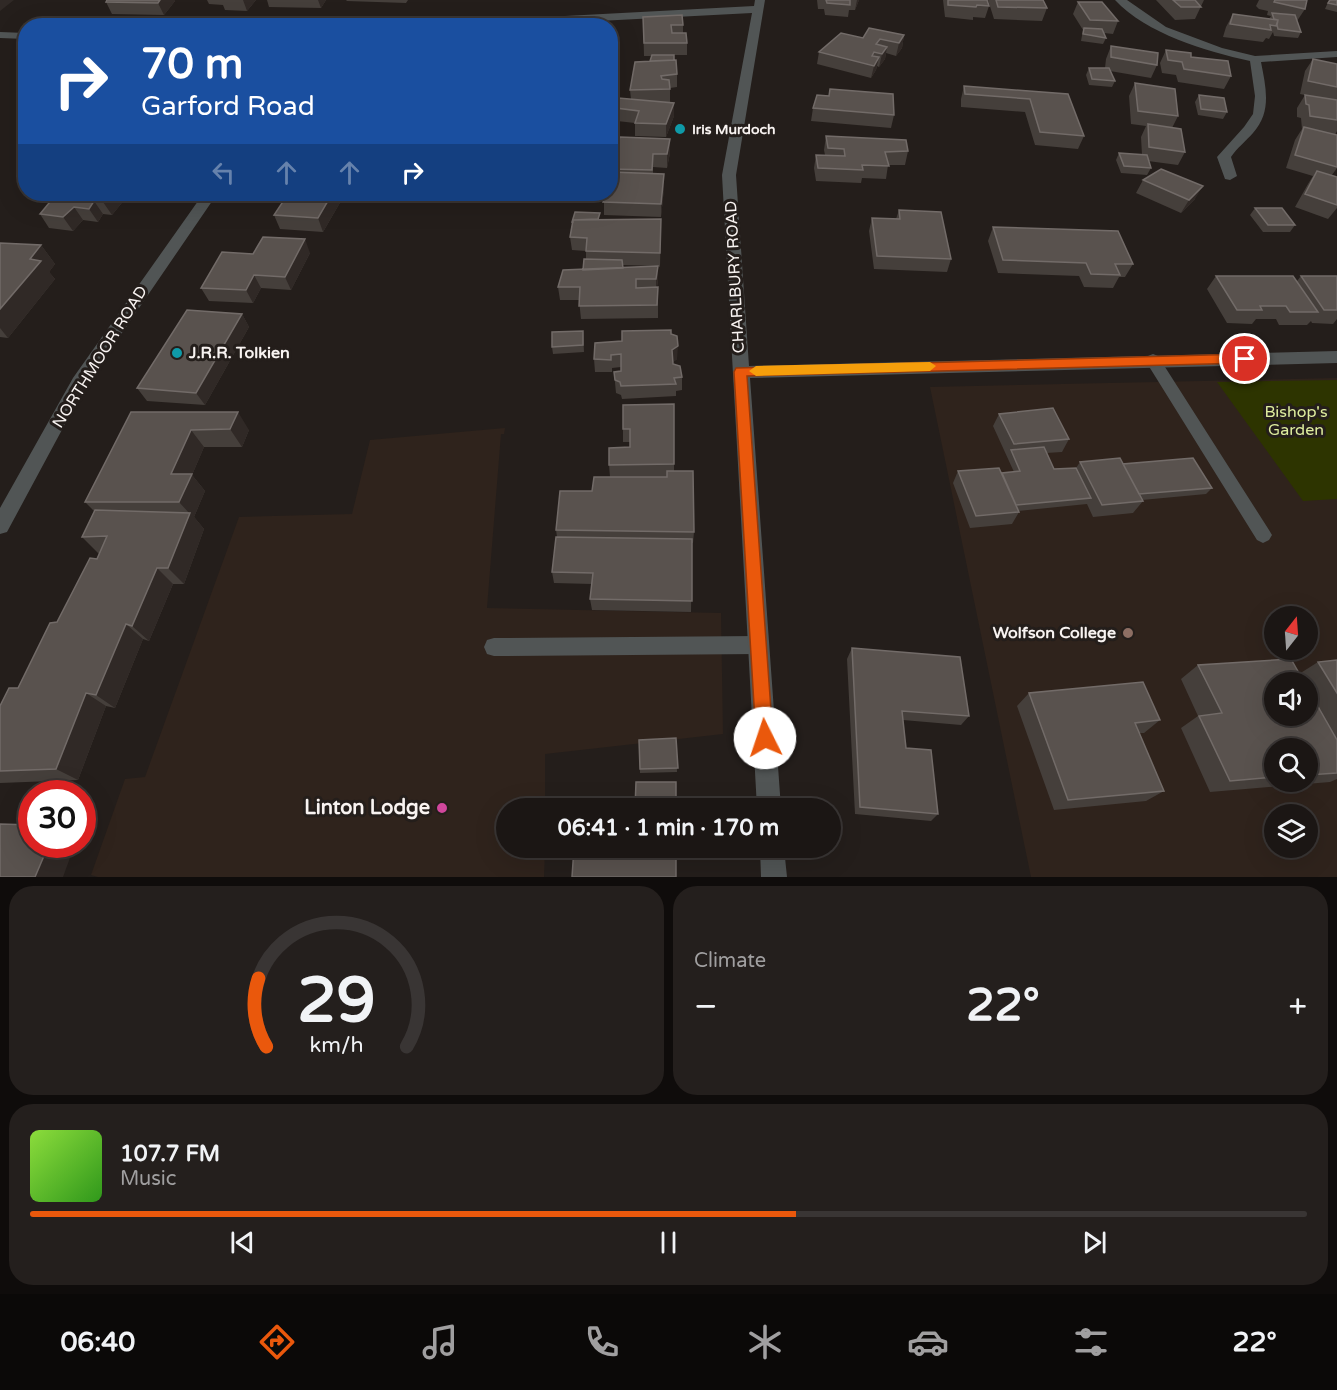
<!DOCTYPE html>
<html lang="en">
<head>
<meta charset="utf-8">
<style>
	:root { --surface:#1b1614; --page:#241f1d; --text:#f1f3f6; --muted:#a09fa0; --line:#393534; --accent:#ea580c }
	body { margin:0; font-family:"Varela Round",sans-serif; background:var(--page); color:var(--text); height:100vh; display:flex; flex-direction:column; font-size:22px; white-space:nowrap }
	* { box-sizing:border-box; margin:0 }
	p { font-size:20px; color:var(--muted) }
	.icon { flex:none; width:33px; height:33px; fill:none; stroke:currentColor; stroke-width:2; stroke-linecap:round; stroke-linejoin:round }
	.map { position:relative; height:877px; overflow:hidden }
	.details { display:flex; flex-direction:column; gap:9px; padding:9px; background:#0f0c0b; flex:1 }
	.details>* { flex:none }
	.guide { position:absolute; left:18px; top:18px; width:600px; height:183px; border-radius:24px; box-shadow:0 6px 24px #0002,0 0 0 2px var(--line); background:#1a4fa0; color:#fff; overflow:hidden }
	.needle { width:39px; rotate:17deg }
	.buttons { position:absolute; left:1264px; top:606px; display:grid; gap:12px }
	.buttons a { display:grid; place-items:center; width:54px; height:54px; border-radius:50%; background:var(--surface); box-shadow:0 6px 24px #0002,0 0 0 2px var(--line); font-size:30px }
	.speed { position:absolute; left:18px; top:780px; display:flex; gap:12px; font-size:30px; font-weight:700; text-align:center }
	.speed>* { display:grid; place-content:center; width:78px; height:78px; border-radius:50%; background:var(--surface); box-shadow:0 6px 24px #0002,0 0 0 2px var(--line); line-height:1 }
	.speed .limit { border:9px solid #d22; background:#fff; color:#111 }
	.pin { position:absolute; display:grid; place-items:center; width:51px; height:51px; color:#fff; margin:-26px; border:3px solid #fff; border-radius:50%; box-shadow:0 2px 6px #0007 }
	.me { position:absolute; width:66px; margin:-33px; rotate:356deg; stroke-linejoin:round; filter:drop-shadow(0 0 4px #0008) }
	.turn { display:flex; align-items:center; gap:21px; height:126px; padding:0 24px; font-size:27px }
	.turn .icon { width:78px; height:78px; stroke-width:2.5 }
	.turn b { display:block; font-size:42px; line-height:51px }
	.lanes { display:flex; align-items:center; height:57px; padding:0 24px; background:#0003; justify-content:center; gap:30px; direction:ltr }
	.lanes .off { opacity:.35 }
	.big { font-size:45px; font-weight:700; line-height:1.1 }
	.details .widget { flex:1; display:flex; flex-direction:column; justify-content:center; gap:9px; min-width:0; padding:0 21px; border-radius:24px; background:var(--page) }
	.details .dial { align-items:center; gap:0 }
	.dial svg { height:156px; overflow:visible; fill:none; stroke:var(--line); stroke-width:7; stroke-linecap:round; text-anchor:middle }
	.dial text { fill:var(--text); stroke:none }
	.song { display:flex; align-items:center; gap:18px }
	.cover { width:72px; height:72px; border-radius:9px; background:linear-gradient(135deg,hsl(90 70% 55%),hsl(110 70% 35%)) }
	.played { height:6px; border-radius:3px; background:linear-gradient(90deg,var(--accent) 60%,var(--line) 60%) }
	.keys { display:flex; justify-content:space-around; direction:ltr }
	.heat { display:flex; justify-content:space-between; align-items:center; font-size:33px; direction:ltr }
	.details .tiles { flex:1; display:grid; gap:9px; grid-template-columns:1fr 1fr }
	.widget:last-child { grid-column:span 2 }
	.trip { position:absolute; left:496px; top:798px; width:345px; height:60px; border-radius:30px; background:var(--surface); box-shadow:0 6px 24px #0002,0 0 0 2px var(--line); font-weight:700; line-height:60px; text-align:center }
	.menu { display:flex; height:96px; justify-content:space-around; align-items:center; background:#0b0908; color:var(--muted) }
	.menu .icon { width:42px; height:42px }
	.menu .current { color:var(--accent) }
	.menu b { font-size:27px; color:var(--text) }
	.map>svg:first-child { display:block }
	.built { fill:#2f231c; fill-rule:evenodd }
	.green { fill:#2d3400 }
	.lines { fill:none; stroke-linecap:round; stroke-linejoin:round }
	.service { fill:#515555; fill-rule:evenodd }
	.minor { fill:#515555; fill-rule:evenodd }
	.wall { fill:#453f3b; fill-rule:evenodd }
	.shaded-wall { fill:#302926 }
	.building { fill:#59524e; stroke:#726b68; stroke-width:1.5 }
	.route { fill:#ea580c; stroke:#983908; stroke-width:1.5 }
	.slow { fill:#f59e0b }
	.culture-dot { fill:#0f9aa8; stroke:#241e1b; stroke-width:2 }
	.education-dot { fill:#8d6e63; stroke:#241e1b; stroke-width:2 }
	.hotel-dot { fill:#d1479c; stroke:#241e1b; stroke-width:2 }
	.labels { text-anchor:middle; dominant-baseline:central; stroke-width:6; stroke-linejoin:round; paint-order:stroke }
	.far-poi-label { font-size:14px; font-weight:bold; fill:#f8f3f1; stroke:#241e1b; text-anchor:start }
	.street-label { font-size:16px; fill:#f8f3f1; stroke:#241e1b }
	.poi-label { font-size:16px; font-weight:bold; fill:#f8f3f1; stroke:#241e1b; text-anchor:start }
	.park-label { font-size:16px; fill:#dfee9f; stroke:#241e1b }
	.near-poi-label { font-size:20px; font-weight:bold; fill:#f8f3f1; stroke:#241e1b; text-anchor:end }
</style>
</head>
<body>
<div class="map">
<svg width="1337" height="877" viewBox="0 0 1337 877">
	<rect width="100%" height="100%" fill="#241e1b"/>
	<path class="built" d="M1337 378V877H1031L930 387ZM1275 616H1308V650H1275ZM1275 682H1308V716H1275ZM1275 748H1308V782H1275ZM1275 814H1308V848H1275Z
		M505 428 504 434H501L487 608 721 613 723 734 545 754V808H507V848H545L544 877H98L91 875 125 779 145 777 239 517 352 514 370 440Z"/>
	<path class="green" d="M1337 380V499L1303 501 1217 382Z"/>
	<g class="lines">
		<path class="service" d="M1153 354 1158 356 1269 530 1272 535 1269 540 1263 543 1257 540 1145 360 1148 356Z
			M759 636 766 638 769 645 766 652 759 654 494 656 487 654 484 647 487 640 494 638Z"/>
		<path class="minor" d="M755 0H765L736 175 749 366 1337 351V363L750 378 781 808H757L722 175 752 13 504 26H427L432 23 754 6Z
			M1115 0H1127L1166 27 1222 48 1255 56 1337 51V57L1261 62C1266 88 1272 112 1253 133 1246 141 1237 148 1231 157L1237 176 1230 180 1225 179 1217 157 1244 127 1253 114 1255 96 1250 61C1205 51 1147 34 1115 0Z
			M0 32 26 33V39L0 38Z
			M203 194H217L85 387 7 532 0 534V508L73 378Z
			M760 848H784L787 877H761Z"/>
	</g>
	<path class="wall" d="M207 0H256L247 11 225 10 223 5 209 4Z
		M267 0H326L321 8 269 7Z
		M346 0H408L406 3 347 1Z
		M817 0H859L855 10H849L848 17 825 15 824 9H818Z
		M943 0H987L989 6 985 18 973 17V20L945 17Z
		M988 0H1043L1047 8 1042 21 994 19Z
		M1156 0H1204L1195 19 1175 20Z
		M1259 0H1307L1305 9 1297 21 1301 32 1298 38 1274 36 1273 32 1269 39 1266 38 1263 42 1223 37 1226 27 1233 14 1269 19 1271 16 1267 15 1268 11 1259 9 1256 6Z
		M1329 0H1337V12L1325 9Z
		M175 1 164 15 112 14 106 2Z
		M1078 2 1118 21 1113 34 1104 33 1106 38 1103 44 1081 41 1083 30 1073 14Z
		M643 17 683 25V33L687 43V55H674V60L677 74V87L670 88V102H662L674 116 666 137 635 136V123L617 121 616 108 631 99 630 90 650 61 652 56H644Z
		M904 35 902 48 896 56 886 53 885 59 879 67 877 66 876 70 871 78 817 64 819 52 863 38Z
		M1111 46 1157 65 1151 78 1110 71 1115 81 1112 87 1089 85 1086 75 1089 68H1105L1106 59Z
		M1166 50 1191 57 1231 76 1224 89 1178 82 1176 75 1162 73 1160 63Z
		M1313 59 1337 64V131L1335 135H1337V168L1332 175 1337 177V208L1328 219 1295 207 1308 184 1313 176 1286 168 1295 140 1302 129 1301 118 1297 117V108L1305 95 1300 94 1305 71Z
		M1135 83 1178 116 1172 128 1185 152 1178 165 1148 161 1151 168 1147 175 1121 173 1116 160 1119 153 1142 155 1141 137 1146 126 1131 124 1129 96Z
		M964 86 1068 94 1084 136 1078 149 1035 145 1025 112 961 107V99Z
		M1199 95 1227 112 1223 119 1198 115 1195 102Z
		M813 108 894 115 891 128 811 121Z
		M826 136 908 151 905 165H888L886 179 862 178 861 183 816 181 814 168 816 155H825L824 150Z
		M670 139V153L667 168 653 167V174H664V188L661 217 604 215V200L590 199 589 194H610V163Z
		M1143 180 1195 199 1181 213 1136 193Z
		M44 194H129L112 215 103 214 98 222 83 220 73 231 49 228 40 214 49 203Z
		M288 194H345L323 232 280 229 274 215Z
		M1255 208 1295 225 1290 232H1263L1250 215Z
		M899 210 951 259 947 272 874 269 869 231 872 218 896 219Z
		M600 219H661L660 267 658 266V280L657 287 658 300V318L581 319 579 300H560L558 287 583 270 586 259V251L572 250 570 237 572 225V222ZM622 265 657 266 623 268Z
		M993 227 1133 264 1125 277H1119L1113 288 1084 287 1079 276 998 273 988 241Z
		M0 243 41 245 55 264 49 272 55 279 8 338 0 337Z
		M310 253 291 290 261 288 253 303 209 301 201 288 253 254Z
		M1216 276 1297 281 1301 276H1337V319L1333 324 1312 323 1311 321 1307 325H1279L1276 319H1256L1252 324 1227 323 1207 289Z
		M242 314 249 327 205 405 147 401 137 388Z
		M583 331 584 352 553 354 552 347Z
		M671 334 677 359 673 362V364L682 377V390L676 391V396L622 399 621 395 616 393 614 372 621 371V367L612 368V372H595L594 359 622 341Z
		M674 404V471L694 532 693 543H692L691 612 592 610 590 599 592 584 554 583 552 572 557 537 556 530 592 491 610 477 609 465 630 447V442H623V429Z
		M131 412 249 430 242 447H204L192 475 205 491 194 517 204 529 184 584H173L149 641 143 639 115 708 106 706 78 780 0 783V706L18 688 99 554 82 537 94 511 85 502Z
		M999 414 1069 439 1062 452 1046 453 1054 469 1076 468 1080 462 1123 464 1212 488 1206 494 1142 500 1143 501 1133 513 1093 517 1087 504 1018 511 1019 512 1012 524 970 528 953 483 958 471 1002 473 1014 472 993 426Z
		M852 648 969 716 961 725 903 720 906 748 938 814 931 821 855 814 847 659Z
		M1337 660V779L1330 782 1210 792 1181 728 1198 716 1181 679 1198 665 1299 674 1318 662ZM1275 682H1308V716ZM1275 748H1308V782H1275Z
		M1029 693 1160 720 1144 733H1139L1164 791 1146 801 1054 810 1017 706Z
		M676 738 677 772 640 773 639 740Z"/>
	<path class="shaded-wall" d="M0 0H14L0 11Z
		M160 0H175V1L164 15 158 3Z
		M243 0H256L247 11Z
		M318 0H326L321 8Z
		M857 0H859L855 10Z
		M904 35 902 48 896 56 899 43Z
		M887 47 885 59 879 67 882 54Z
		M879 57 876 70 871 78 874 66Z
		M674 103V116L666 137V124Z
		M614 138 615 144 612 153 611 146Z
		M670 139V153L667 168V154Z
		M664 174V188L661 217V204Z
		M1203 186 1195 199 1181 213 1189 200Z
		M110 194H129L112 215 103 202Z
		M332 194H345L323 232 318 218Z
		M94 201 103 214 98 222 89 209Z
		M74 207 83 220 73 231 63 217Z
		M305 239 310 253 291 290 285 277Z
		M41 245 55 264 49 272 55 279 8 338 0 328V309L30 259Z
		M658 266V280L656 292V279Z
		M254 275 261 288 253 303 246 290Z
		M242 314 249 327 205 405 196 393Z
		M678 346 677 359 672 363V350Z
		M238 412 249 430 242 447 230 429Z
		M191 430 204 447 192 475 205 491 194 517 204 529 184 584 168 568 190 514 179 502 171 474Z
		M157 568 173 584 149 641 132 626Z
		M126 624 143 639 115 708 96 695Z
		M86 693 106 706 78 780 56 769Z
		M49 844H75L63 877H35Z"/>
	<path class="building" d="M107 0H160L158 3 106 2Z
		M826 0H850V5L827 3Z
		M948 0H987L989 6 977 5 976 7 948 5Z
		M996 0H1043L1047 8 998 7Z
		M1173 0H1196H1195L1201 7H1181Z
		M1275 0H1307L1305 9 1274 2Z
		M1330 0H1337V5L1328 3Z
		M1078 2H1102L1118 21 1090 20Z
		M1272 13 1295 15 1301 32 1278 29 1277 25 1278 20 1274 19Z
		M1233 14 1278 20 1276 26 1270 25 1271 30 1230 24Z
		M682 15 683 25H671L672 33H686L687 43H644L643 17Z
		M869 28 904 35 899 43 880 39 876 44 887 47 882 54 874 52 872 56 879 57 874 66 819 52 841 33 863 38Z
		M1084 28 1102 29 1106 38 1083 34Z
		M1111 46 1158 53 1157 65 1111 57Z
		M1166 50 1191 53V57L1228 61 1231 76 1184 69 1182 62 1168 60Z
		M652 55H674V60L650 61Z
		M1313 59 1337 64V87L1308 81Z
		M676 60 677 74 661 76 662 79 669 80 670 89 630 90 635 62Z
		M1089 68H1109L1115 81 1092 79Z
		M1135 83 1175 89 1178 116 1138 111Z
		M964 86 1068 94 1084 136 1040 132 1030 99 965 94Z
		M830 89 893 94 894 115 813 108 817 95 829 96Z
		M1199 95 1224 98 1227 112 1201 109Z
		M1305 95 1337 100V120L1310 116 1309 105 1306 104Z
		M618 98 674 103 666 124 635 123 639 111 616 108Z
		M1148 124 1181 129 1185 152 1149 147Z
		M1304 127 1337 135V167L1295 155Z
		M826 136 906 140 908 151 885 152 889 166 862 165 863 170 818 168 816 155 845 156 844 149 828 148Z
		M610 137 614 138 611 146H610Z
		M620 137 670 139 667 154H653L652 170 610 169V163Z
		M1119 153 1147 155 1151 168 1124 166Z
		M1161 169 1203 186 1189 200 1143 180Z
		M1317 171 1337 177V205L1305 194Z
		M610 172 664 174 661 204 603 202 605 194H610Z
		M49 194H110L103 202 94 201 89 209 74 207 63 217 40 214 54 197 46 198Z
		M288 194H332L318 218 274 215Z
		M1255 208H1282L1295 225H1268Z
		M899 210 941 212 951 259 877 256 872 218 900 219Z
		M575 212 600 213 598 219 573 220V222H572Z
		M661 219 660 253 586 251 587 238 570 237 573 220Z
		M993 227 1118 231 1133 264H1115L1120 275 1091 274 1086 263 1003 260Z
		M263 237 305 239 285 277 254 275 246 290 201 288 222 252 253 254Z
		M0 243 41 245 30 259 41 261 0 309Z
		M584 259 622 260 623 268 583 270Z
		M658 266 656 279H636V288L658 287 657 305 579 306 580 287H558L563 270Z
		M1216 276H1293L1318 312H1290L1286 306H1260L1262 310H1237Z
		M1301 276H1337V310H1324Z
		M187 310 242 314 196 393 137 388Z
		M671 330V334L677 336 678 346 672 350 673 364 680 366 682 377 674 378 676 384 621 386 620 382 615 380 614 372 621 371V354L611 355V360L594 359 595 343 622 341V331Z
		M583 331V345L552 347V332Z
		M674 404V464L609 465V448L630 447V429H623V405Z
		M1053 408 1069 439 1014 444 999 414Z
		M131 412H238L230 429 191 430 171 474H192L179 502H85Z
		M1044 447 1054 469 1076 468 1091 498 1016 505 1002 473 1020 471 1011 450Z
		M1120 458 1143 501 1102 505 1080 462Z
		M1193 458 1212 488 1139 494 1123 464Z
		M999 468 1019 512 976 516 958 471Z
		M667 471H693L694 532 556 530 560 491H592L594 477H667Z
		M95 510 190 513 168 568H157L132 626 126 624 96 695 86 693 56 769 0 771V706L9 688H18L50 623 57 622 90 558 97 559 107 536 82 537Z
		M556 537 692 539V601L590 599 593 573 552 572Z
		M852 648 960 657 969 716 902 711 906 748 931 750 938 814 860 807Z
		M1291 659 1304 682H1275V716H1308V689L1337 740V773L1308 775V748H1275V777L1230 781 1199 716 1222 713 1198 665Z
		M1337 660V693L1318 662Z
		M1143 682 1160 720 1135 723 1164 791 1068 800 1029 693Z
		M676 738 678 768 640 769 639 740Z
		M636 782H676V808H635Z
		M0 824 32 825V844H49L35 877H0Z
		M574 848H676V877H572Z"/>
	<path class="route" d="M1245 354 1251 359 1245 363 747 376 773 738 771 745 765 747 759 745 756 738 734 372 736 368Z"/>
	<path class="slow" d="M930 362 936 366 930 371 756 376 749 371 756 366Z"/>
	<g class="culture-dot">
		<circle cx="680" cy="129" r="6"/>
		<circle cx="177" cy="353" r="6"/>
	</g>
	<circle class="education-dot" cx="1128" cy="633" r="6"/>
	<circle class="hotel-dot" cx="442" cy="808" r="6"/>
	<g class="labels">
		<g class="far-poi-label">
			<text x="692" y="129">Iris Murdoch</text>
		</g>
		<g class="street-label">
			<text transform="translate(735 277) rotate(-93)">CHARLBURY ROAD</text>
			<text transform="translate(100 357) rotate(-58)">NORTHMOOR ROAD</text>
		</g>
		<g class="poi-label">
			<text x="189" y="353">J.R.R. Tolkien</text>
			<text x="1116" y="633" text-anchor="end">Wolfson College</text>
		</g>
		<g class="park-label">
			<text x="1296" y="412">Bishop's<tspan x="1296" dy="18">Garden</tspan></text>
		</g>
		<g class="near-poi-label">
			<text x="430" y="808">Linton Lodge</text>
		</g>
	</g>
</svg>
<div class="buttons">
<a><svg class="needle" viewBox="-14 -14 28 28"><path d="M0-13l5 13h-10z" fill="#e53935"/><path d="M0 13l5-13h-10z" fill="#a09fa0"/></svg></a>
<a><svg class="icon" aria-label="sound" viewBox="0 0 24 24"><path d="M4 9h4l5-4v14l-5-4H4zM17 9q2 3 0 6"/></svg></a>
<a><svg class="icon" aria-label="search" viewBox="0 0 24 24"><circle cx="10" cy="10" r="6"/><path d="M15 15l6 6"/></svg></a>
<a><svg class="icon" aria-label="layers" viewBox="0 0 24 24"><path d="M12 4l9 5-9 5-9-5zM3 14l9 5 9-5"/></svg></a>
</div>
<div class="speed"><div class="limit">30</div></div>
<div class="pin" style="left:1245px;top:359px;background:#d93025"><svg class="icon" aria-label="arrive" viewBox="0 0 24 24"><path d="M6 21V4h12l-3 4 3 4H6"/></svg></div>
<svg class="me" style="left:765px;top:738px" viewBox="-20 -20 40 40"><circle r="19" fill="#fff"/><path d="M0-13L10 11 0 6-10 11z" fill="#ea580c"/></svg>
<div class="trip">06:41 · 1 min · 170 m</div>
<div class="guide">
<div class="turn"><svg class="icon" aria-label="right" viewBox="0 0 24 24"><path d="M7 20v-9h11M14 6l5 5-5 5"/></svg><div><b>70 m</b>Garford Road</div></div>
<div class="lanes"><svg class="icon off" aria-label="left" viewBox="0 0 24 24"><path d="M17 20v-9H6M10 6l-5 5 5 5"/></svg><svg class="icon off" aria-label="ahead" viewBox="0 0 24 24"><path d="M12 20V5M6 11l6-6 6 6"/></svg><svg class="icon off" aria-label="ahead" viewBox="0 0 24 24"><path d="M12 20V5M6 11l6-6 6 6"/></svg><svg class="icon" aria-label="right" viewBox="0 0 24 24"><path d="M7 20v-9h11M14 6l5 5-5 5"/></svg></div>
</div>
</div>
<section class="details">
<div class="tiles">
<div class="widget dial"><svg viewBox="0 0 100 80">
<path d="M14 69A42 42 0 1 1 86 69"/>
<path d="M14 69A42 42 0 0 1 10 34" stroke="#ea580c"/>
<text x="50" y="56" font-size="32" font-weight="700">29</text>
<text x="50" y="72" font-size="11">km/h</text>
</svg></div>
<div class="widget"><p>Climate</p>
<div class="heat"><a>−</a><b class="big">22°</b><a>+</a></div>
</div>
<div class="widget">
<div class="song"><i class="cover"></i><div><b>107.7 FM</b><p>Music</p></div></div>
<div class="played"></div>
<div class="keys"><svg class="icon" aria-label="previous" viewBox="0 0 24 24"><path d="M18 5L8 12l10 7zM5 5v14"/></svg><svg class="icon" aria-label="pause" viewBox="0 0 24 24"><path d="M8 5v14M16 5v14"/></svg><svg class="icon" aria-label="next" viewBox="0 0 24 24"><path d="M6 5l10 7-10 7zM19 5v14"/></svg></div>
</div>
</div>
</section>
<nav class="menu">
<b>06:40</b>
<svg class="icon current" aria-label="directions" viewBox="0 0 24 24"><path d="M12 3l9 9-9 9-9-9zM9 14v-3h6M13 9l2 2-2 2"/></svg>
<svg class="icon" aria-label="music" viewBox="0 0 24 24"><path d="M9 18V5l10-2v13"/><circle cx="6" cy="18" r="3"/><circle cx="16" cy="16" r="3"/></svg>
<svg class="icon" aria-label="phone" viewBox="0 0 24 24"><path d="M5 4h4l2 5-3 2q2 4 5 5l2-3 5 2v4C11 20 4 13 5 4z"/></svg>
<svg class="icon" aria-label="climate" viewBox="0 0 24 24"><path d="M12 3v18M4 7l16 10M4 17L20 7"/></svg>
<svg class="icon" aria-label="car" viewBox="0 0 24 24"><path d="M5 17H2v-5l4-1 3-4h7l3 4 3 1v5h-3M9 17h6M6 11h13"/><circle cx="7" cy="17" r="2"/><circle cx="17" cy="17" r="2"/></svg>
<svg class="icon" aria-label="filters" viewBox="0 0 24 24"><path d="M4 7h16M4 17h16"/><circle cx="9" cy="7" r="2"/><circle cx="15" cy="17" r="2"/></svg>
<b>22°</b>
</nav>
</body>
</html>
